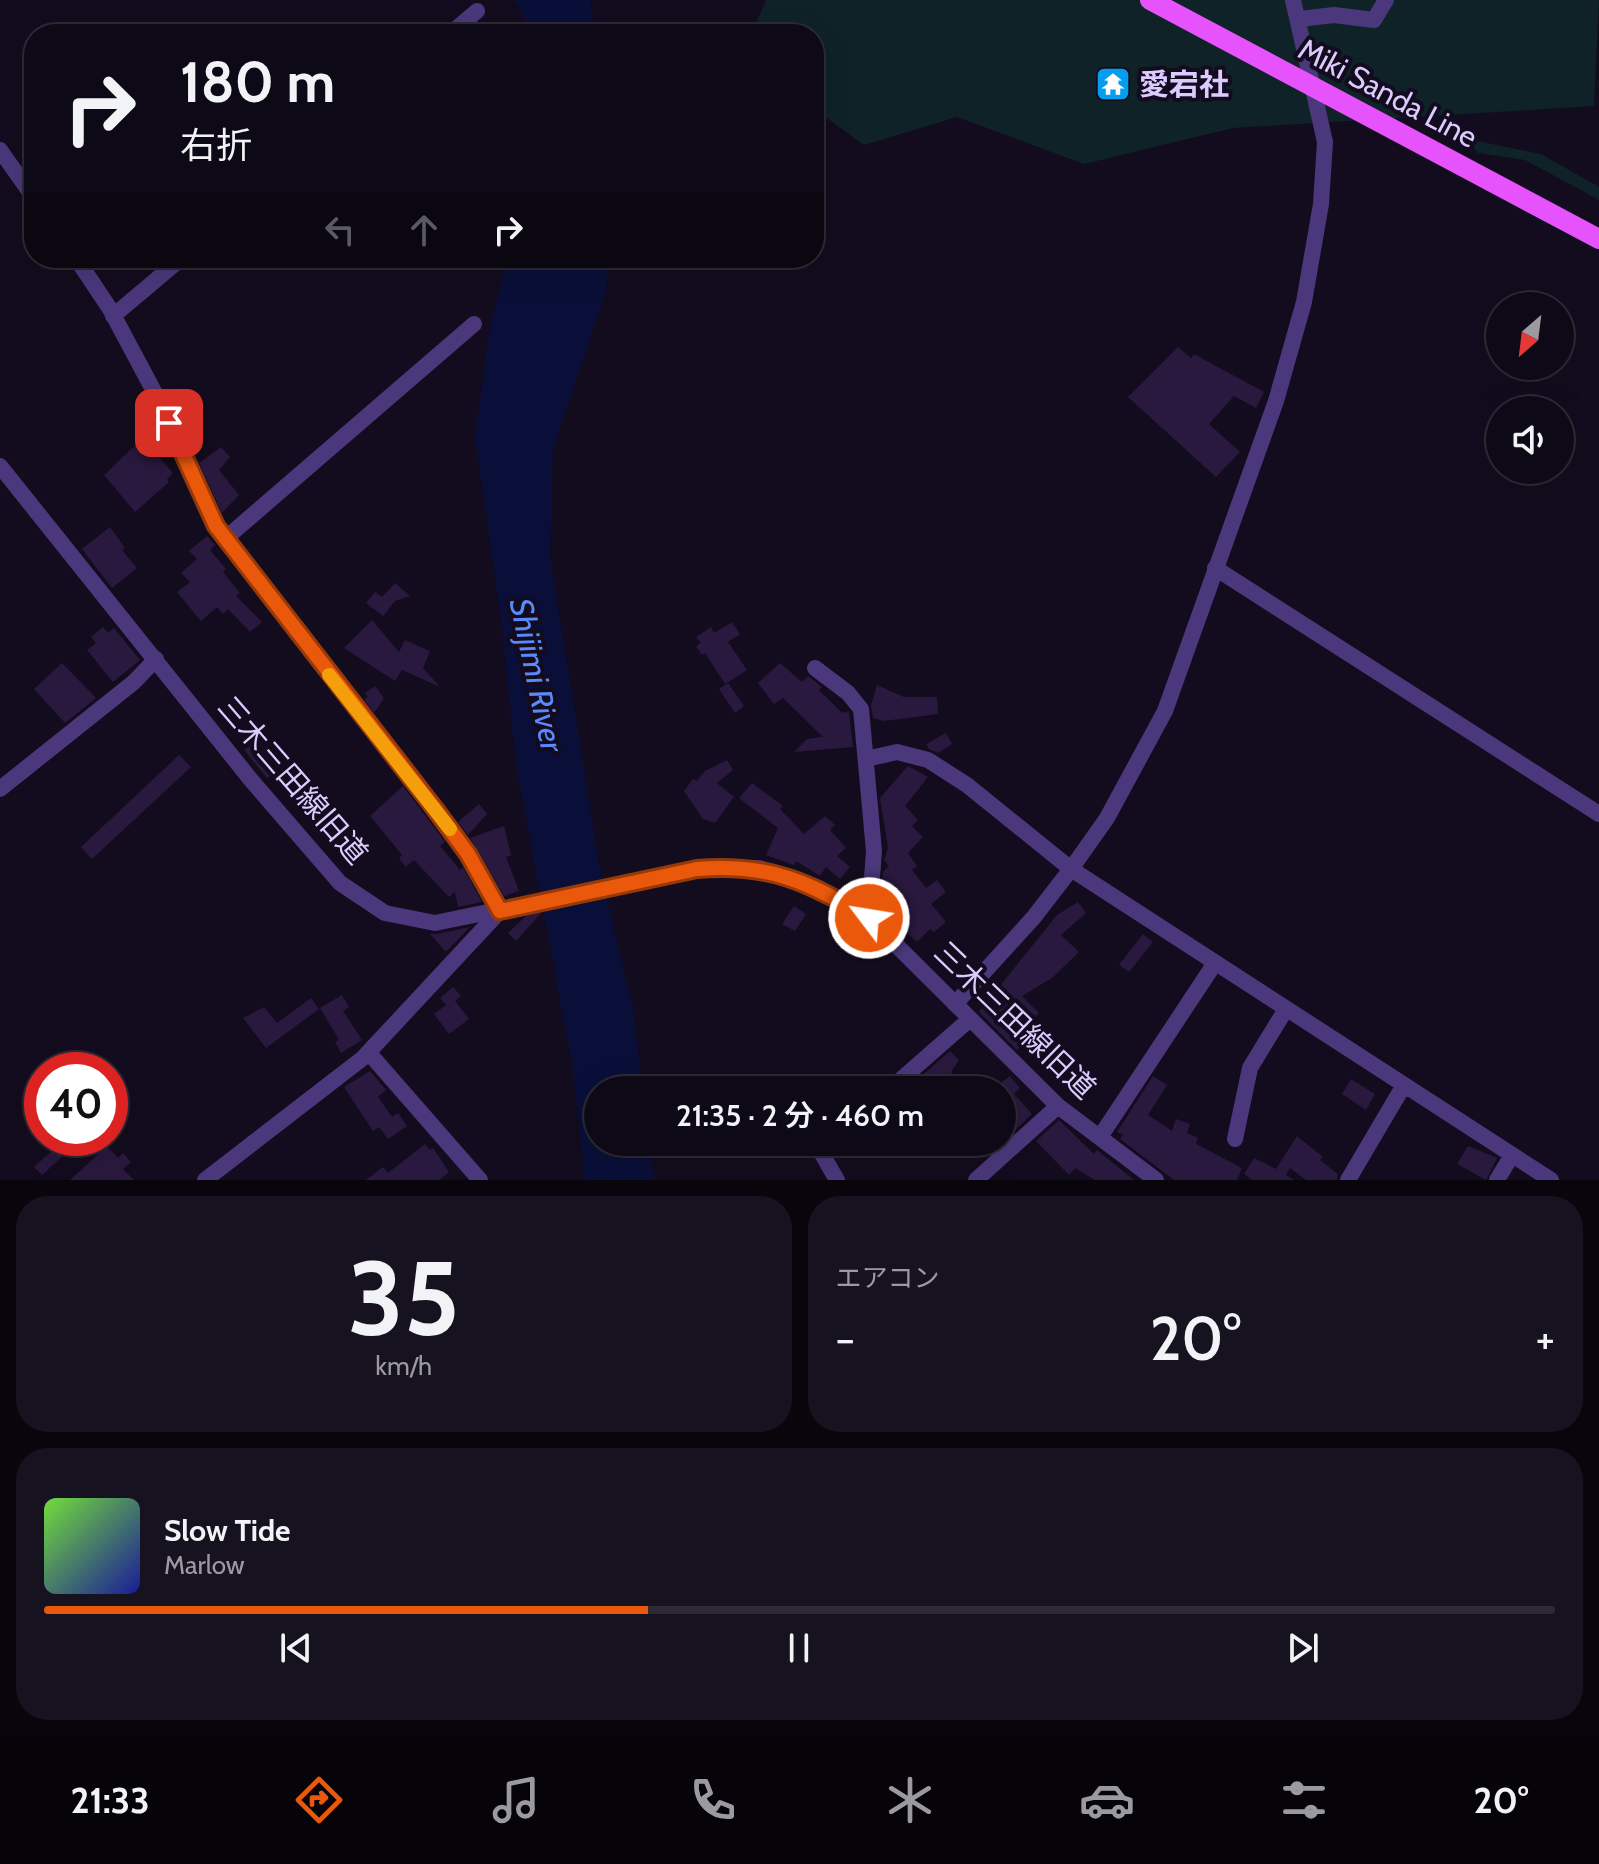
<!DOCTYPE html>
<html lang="ja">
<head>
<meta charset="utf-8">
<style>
	:root { --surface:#0e0916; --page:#17121f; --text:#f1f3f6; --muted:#9b9aa1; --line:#2e2a35; --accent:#ea580c }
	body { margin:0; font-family:Cabin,"Noto Sans JP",sans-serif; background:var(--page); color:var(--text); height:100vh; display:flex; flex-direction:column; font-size:30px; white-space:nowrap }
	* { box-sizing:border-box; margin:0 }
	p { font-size:26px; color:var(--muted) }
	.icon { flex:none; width:44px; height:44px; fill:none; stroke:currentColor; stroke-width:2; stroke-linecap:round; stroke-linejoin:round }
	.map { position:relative; height:1180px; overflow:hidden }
	.drawer { display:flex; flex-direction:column; gap:16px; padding:16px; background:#08050c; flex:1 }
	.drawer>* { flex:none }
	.hud { position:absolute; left:24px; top:24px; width:800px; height:244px; border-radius:32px; box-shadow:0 8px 32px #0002,0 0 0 2px var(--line); background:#0e0916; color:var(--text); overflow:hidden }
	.needle { width:52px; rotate:208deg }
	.fabs { position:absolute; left:1486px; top:292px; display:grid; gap:16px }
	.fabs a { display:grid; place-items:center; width:88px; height:88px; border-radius:50%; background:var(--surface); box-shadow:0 8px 32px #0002,0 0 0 2px var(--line); font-size:40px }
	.speed { position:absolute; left:24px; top:1052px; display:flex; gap:16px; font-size:40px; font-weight:700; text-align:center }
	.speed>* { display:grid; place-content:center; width:104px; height:104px; border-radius:50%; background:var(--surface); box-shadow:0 8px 32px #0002,0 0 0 2px var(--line); line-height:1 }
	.speed .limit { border:12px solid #d22; background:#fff; color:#111 }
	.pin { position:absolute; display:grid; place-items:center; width:68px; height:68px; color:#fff; margin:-34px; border-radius:16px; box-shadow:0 4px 12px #0006 }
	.me { position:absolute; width:88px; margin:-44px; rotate:301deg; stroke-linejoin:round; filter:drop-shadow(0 0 6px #0008) }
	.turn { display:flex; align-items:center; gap:28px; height:168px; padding:0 24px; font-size:36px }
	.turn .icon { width:104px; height:104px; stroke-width:2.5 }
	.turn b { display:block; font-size:56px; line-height:68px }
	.lanes { display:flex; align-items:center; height:76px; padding:0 24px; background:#0003; justify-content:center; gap:40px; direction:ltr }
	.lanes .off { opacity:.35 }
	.big { font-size:60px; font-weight:600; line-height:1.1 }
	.drawer .widget { flex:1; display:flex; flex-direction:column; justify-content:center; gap:12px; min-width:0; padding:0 28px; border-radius:32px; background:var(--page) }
	.drawer .dial { align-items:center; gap:0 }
	.dial b { font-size:104px; line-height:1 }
	.song { display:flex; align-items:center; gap:24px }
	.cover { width:96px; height:96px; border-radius:12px; background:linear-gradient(135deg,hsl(100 70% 55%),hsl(240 70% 35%)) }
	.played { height:8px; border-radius:4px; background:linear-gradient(90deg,var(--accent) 40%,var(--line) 40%) }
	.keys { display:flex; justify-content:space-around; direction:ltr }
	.heat { display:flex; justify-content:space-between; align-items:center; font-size:44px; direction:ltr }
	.drawer .tiles { flex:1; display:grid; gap:16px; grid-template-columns:1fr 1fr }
	.widget:last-child { grid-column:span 2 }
	.trip { position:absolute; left:584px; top:1076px; width:432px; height:80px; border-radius:40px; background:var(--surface); box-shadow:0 8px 32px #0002,0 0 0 2px var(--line); font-weight:600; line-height:80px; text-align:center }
	.menu { display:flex; height:128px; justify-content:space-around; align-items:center; background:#060409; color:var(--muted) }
	.menu .icon { width:56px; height:56px }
	.menu .selected { color:var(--accent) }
	.menu b { font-size:36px; color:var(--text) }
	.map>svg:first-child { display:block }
	.green { fill:#0f2227 }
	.water { fill:#0a0f39 }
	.building { fill:#29193e }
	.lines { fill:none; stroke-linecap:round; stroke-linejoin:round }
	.minor { stroke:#4b387c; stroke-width:16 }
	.major { stroke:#e653fc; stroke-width:20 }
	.route-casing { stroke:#983908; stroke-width:20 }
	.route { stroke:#ea580c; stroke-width:14 }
	.slow { stroke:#f59e0b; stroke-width:14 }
	.labels { text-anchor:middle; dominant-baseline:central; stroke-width:8; stroke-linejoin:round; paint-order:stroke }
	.poi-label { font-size:30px; font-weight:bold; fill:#ddcafe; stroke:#130c1e; text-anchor:start }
	.street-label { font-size:30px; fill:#ddcafe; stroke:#130c1e }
	.water-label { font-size:32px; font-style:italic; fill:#5a89fc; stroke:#130c1e }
</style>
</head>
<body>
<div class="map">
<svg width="1599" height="1180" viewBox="0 0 1599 1180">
	<rect width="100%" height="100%" fill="#130c1e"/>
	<path class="green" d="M766 0H1599L1594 106 1233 128 1084 164 957 117 864 145 814 109V34H751Z
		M1467 139 1541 154 1599 187V200L1525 160 1478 153Z"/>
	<path class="water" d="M515 0H590L594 34H532Z
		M507 258H608L606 290 553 448 550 557 600 870 633 1009 643 1090H598V1142H650L654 1180H585L573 1069 516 765 502 625 475 438 489 332Z"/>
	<path class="building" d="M1178 347 1191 358 1194 354 1264 392 1256 408 1234 396 1209 424 1240 452 1216 477 1128 397Z
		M173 400 190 420 186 423 195 433 188 439Z
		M143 438 173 473 167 479 169 482 135 512 104 475Z
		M221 447 230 457 219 470 239 495 222 513 199 463Z
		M110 527 125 548 122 550 137 568 112 588 82 549Z
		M207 536 215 545 210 550 226 569 223 572 240 593 236 596 262 622 250 632 228 609 223 614 217 607 201 621 177 592 190 582 181 573 197 559 189 551Z
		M395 583 410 596 395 601 383 616 366 603 375 592 382 597Z
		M372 620 399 652 405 640 430 651 423 668 440 687 402 670 395 681 344 648Z
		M732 622 740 634 728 642 747 670 725 684 705 653 702 655 696 646 701 643 696 637 711 627 714 633Z
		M103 627 108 633 114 628 140 660 113 682 87 650 96 643 91 637Z
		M62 663 96 698 65 723 34 689Z
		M780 663 802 682 808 676 822 687 819 690 842 713 849 711 853 747 794 752 807 739 823 737 783 698 774 704 758 683Z
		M728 683 744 706 735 713 719 689Z
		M877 685 904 697H937L938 714 884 721 873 718 871 706Z
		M375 686 384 698 374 713 364 699 368 697 365 693Z
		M946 733 952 744 938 753 929 749 926 744Z
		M254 744 276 771 267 778 244 750Z
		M179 755 191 767 92 859 81 847Z
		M727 760 733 770 717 783 734 797 715 823 703 819 684 791 693 779 697 781 705 771Z
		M908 766 928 777 905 806 918 820 912 826 923 837 908 853 917 866 912 870 926 888 937 880 946 892 931 904 946 922 934 932 930 929 917 942 881 910 883 872 889 866 884 860 888 848 880 798Z
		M752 783 783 806 780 809 804 834 825 816 835 825 830 830 846 848 837 856 850 867 840 879 826 867 820 876 796 861 794 865 766 855 778 828 739 798Z
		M403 786 445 842 440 846 460 870 463 867 482 902 458 907 455 892 449 897 414 860 406 867 399 858 402 855 370 816Z
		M479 804 487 814 468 835 458 822Z
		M504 826 511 855 506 857 519 891 504 896 470 838Z
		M1078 902 1086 913 1061 935 1079 952 1052 978 1022 996 1039 1013 1028 1024 1036 1033 1017 1050 979 1012 1057 915Z
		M794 906 806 914 795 931 782 924Z
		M542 912 516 941 508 933 527 915Z
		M470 927 446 952 430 934H437Z
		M1143 934 1153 942 1129 972 1119 965Z
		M453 987 461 996 455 1001 469 1019 449 1034 434 1014 446 1005 440 998Z
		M342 995 349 1007 343 1011 362 1040 341 1053 335 1042 339 1040 320 1008Z
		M311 998 319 1009 266 1048 243 1018 264 1007 277 1023Z
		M950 1051 959 1060 951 1072 968 1090H916L911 1085Z
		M370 1071 386 1090 378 1097 392 1117 398 1113 407 1126 388 1139 379 1127 373 1131 344 1087Z
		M1010 1076 1020 1088 1014 1094 1032 1114 1009 1136 1002 1128 1007 1123 1002 1118V1082Z
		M1153 1076 1167 1085 1148 1115 1172 1131 1176 1119 1190 1124 1187 1133 1198 1138 1196 1144 1242 1168 1237 1180H1174L1120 1139 1123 1135 1117 1132Z
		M1351 1079 1375 1094 1366 1110 1342 1094Z
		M1059 1120 1094 1154 1097 1150 1134 1180H1095L1075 1168 1069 1175 1036 1141Z
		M1297 1136 1323 1157 1320 1160 1338 1174 1337 1180H1306L1290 1168 1286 1175 1294 1180H1253L1244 1174 1254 1158 1276 1169Z
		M425 1144 430 1150 433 1148 449 1172 439 1180H366L383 1167 388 1173Z
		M107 1146 118 1158 123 1153 131 1162 123 1169 134 1180H70Z
		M1468 1146 1497 1158 1486 1180 1457 1164Z
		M54 1149 62 1157 42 1175 34 1167Z"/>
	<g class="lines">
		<path class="minor" d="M1299 19 1334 15 1374 20 1386 0
			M450 34 477 11
			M0 150 34 198
			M76 258 110 309 157 397 216 526 435 809 468 854 500 911 363 1058 205 1180
			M113 316 182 258
			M0 466 251 780 340 883 385 913 435 923 697 869 759 868 789 877 819 888 869 918 1058 1106 1156 1180
			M226 538 474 324
			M1215 568 1599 814
			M815 668 848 693 861 709 874 851 869 918
			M866 759 897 752 928 760 967 785 1071 869 1551 1180
			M0 789 134 682 156 659
			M955 1004 1034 917 1071 869 1107 818 1165 711 1276 401 1304 302 1321 204 1325 142 1293 0
			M369 1053 480 1180
			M889 1090 970 1019
			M1100 1137 1215 963
			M1235 1139 1250 1068 1286 1009
			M815 1142 837 1180
			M976 1180 1058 1106
			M1348 1180 1404 1085
			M1497 1180 1512 1155"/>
		<path class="major" d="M1150 0 1599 239"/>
	</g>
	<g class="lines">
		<g class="route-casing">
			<path id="route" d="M169 423 216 526 435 809 468 854 500 911 697 869C769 863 809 882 869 918"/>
		</g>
		<use href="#route" class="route"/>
		<path class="slow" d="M329 675 450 829"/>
	</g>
	<defs>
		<g id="temple-square" transform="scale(1.8)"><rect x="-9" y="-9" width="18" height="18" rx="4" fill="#059eef" stroke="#130c1e"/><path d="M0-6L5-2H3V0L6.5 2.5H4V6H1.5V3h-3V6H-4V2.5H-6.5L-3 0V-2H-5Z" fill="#fff"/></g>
	</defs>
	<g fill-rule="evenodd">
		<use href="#temple-square" x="1113" y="84"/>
	</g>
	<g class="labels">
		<g class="poi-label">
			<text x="1139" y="84">愛宕社</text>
		</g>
		<g class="street-label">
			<text transform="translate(1388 93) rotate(28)">Miki Sanda Line</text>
			<text transform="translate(293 780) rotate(49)">三木三田線旧道</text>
			<text transform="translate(1015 1020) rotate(44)">三木三田線旧道</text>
		</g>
		<g class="water-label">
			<text transform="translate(537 675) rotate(78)">Shijimi River</text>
		</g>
	</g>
</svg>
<div class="fabs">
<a><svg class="needle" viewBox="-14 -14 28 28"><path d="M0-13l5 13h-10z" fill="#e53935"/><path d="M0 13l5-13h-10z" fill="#9b9aa1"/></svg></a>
<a><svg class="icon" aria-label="sound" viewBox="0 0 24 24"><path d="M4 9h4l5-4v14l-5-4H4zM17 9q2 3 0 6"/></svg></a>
</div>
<div class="speed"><div class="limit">40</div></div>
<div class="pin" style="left:169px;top:423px;background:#d93025"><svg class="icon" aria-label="arrive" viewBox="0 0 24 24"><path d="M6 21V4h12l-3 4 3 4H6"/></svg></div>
<svg class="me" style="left:869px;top:918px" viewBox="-20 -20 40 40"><circle r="17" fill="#ea580c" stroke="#fff" stroke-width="3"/><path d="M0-11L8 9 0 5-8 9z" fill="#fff"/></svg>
<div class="trip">21:35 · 2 分 · 460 m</div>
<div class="hud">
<div class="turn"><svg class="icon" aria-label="right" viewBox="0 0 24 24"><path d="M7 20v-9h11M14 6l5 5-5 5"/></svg><div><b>180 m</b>右折</div></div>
<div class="lanes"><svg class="icon off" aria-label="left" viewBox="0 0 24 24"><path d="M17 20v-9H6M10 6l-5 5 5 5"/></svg><svg class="icon off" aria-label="ahead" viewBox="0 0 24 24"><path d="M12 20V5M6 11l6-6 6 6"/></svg><svg class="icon" aria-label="right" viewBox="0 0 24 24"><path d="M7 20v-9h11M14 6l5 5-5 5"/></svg></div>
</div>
</div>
<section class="drawer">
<div class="tiles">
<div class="widget dial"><b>35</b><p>km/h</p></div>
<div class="widget"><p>エアコン</p>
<div class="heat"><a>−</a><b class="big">20°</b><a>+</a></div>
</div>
<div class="widget">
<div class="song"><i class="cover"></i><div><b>Slow Tide</b><p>Marlow</p></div></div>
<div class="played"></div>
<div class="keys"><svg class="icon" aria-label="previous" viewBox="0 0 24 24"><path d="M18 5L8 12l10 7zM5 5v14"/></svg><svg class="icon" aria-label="pause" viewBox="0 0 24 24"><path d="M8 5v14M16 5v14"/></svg><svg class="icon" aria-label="next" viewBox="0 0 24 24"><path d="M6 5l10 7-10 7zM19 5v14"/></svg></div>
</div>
</div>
</section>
<nav class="menu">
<b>21:33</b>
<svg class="icon selected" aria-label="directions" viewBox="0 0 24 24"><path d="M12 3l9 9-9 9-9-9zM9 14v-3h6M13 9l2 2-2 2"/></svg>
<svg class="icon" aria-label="music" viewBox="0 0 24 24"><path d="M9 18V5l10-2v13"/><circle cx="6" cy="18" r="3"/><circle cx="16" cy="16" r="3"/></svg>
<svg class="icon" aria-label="phone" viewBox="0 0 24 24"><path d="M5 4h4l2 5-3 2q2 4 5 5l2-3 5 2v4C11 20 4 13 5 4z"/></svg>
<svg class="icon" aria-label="climate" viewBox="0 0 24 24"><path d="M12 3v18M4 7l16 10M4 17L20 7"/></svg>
<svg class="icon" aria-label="car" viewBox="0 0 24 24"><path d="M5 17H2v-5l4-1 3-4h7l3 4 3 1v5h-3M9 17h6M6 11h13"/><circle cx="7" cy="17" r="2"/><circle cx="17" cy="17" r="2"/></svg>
<svg class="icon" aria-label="filters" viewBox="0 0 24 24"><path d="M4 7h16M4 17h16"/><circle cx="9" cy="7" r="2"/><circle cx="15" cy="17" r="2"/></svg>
<b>20°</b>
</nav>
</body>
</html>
